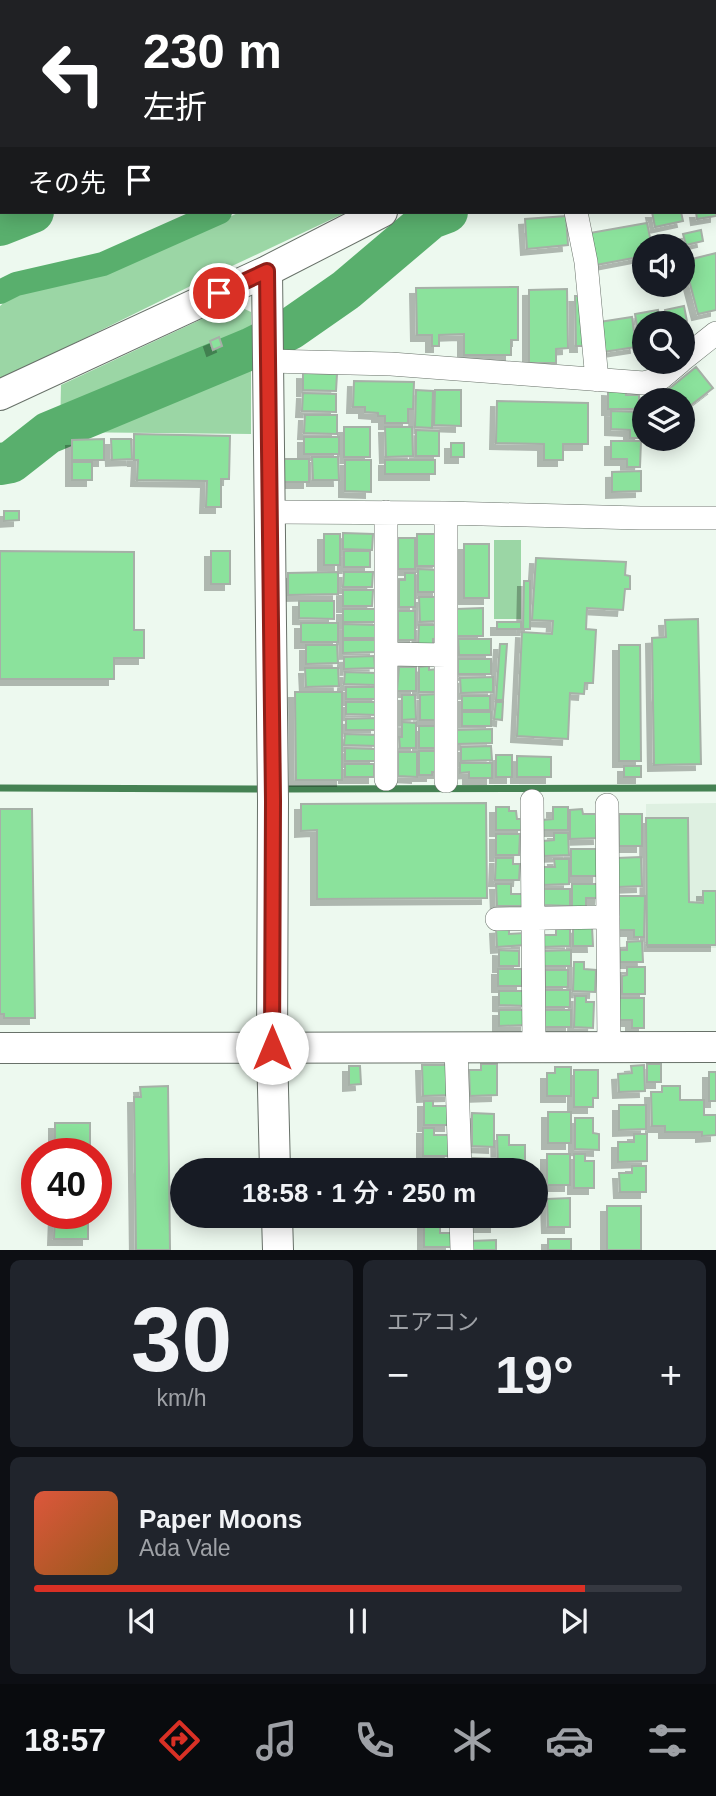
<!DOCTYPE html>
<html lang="ja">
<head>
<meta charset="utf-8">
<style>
	:root { --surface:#171b24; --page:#20242c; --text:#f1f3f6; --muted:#9ea1a6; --line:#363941; --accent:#d93025 }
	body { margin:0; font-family:Helvetica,"Noto Sans JP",sans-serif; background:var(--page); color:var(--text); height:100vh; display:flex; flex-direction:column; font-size:26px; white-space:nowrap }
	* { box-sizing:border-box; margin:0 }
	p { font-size:23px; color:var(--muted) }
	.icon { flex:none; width:38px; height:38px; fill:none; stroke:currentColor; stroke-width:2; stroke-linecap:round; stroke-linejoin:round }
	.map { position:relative; height:1250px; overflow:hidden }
	.sheet { display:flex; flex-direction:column; gap:10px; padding:10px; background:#0d0f14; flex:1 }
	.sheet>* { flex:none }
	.guide { position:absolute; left:0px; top:0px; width:718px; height:214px; box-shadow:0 4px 18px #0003; background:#202124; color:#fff; overflow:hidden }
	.controls { position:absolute; left:632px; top:234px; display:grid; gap:14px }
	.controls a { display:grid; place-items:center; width:63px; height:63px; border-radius:50%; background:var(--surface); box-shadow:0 4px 18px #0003; font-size:35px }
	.speed { position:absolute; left:21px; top:1138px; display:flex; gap:14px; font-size:35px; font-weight:700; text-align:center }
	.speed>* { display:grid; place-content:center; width:91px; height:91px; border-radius:50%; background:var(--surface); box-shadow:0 4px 18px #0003; line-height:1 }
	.speed .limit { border:10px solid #d22; background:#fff; color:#111 }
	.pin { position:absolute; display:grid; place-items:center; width:60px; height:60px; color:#fff; margin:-30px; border:4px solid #fff; border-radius:50%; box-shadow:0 2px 7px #0007 }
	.me { position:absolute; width:77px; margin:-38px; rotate:0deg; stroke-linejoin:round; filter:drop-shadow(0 0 5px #0008) }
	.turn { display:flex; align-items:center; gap:24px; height:147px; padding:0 28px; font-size:32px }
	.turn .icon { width:91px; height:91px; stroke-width:2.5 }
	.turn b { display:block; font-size:49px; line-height:60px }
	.then { display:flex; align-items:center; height:66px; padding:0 28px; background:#0003; gap:14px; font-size:26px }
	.big { font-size:52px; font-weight:600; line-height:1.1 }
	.sheet .widget { flex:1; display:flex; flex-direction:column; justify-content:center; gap:10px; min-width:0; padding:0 24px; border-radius:10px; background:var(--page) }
	.sheet .dial { align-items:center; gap:0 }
	.dial b { font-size:91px; line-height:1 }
	.song { display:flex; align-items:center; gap:21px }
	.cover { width:84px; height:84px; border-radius:10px; background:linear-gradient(135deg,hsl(10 70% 55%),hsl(30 70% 35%)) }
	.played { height:7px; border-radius:4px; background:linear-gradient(90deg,var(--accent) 85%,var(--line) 85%) }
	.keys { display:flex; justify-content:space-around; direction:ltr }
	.heat { display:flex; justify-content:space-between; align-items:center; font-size:38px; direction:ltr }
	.sheet .tiles { flex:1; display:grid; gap:10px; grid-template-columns:1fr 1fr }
	.widget:last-child { grid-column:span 2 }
	.trip { position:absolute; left:170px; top:1158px; width:378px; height:70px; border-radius:35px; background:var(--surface); box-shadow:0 4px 18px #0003; font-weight:600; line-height:70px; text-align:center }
	.dock { display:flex; height:112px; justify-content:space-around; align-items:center; background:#090b0e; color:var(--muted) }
	.dock .icon { width:49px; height:49px }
	.dock .active { color:var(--accent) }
	.dock b { font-size:32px; color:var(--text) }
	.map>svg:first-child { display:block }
	.built { fill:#def0e1 }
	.green { fill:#9bd6a5 }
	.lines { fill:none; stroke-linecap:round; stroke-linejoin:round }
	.stream { stroke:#458253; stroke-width:7 }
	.canal { stroke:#59af6d; stroke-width:24 }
	.river { stroke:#59af6d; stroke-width:42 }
	.building { fill:#8be29c; stroke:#a6b0a7; stroke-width:2; filter:url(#shadow) }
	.minor-casing { stroke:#687169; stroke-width:24 }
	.tertiary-casing { stroke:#687169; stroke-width:32 }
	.minor { stroke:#fff; stroke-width:23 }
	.tertiary { stroke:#fff; stroke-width:30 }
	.route-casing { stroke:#8d1f18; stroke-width:18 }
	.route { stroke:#d93025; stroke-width:12 }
</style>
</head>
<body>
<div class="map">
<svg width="716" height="1250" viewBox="0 0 716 1250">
	<defs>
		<filter id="shadow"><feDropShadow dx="-6" dy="6" stdDeviation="0" flood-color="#0004"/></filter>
	</defs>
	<rect width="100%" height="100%" fill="#edf9ef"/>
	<path class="built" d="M716 803V948H647L646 804Z"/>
	<path class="green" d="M240 212H347L217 273 0 380V306L15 293 34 287 89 277 113 271Z
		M234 304 251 312V434L60 432 61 385Z
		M494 540H521V619H494Z"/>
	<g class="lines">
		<path class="stream" d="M0 788 265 789
			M281 789 716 788"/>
		<path class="canal" d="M467 2 469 0
			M0 292 16 284 103 264 220 212"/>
		<path class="river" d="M391 2 392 0
			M668 2 670 0
			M0 225 33 212
			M0 464 11 462 48 433 250 349 290 329 346 290 431 218 447 212"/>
	</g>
	<path class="building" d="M716 190V216L697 219 696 212H716Z
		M652 212H681L683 221 655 227Z
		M566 216 568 245 527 249 525 219Z
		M647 223 652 247H644V256L596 265 590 233Z
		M701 230 703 241 686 245 683 234Z
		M716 253V310L698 314 684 261Z
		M518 287V340H511V355H464V334L439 335V346H432V335H417L416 288Z
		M567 289 568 348 556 349V363H529V290Z
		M575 296H582L583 346H576Z
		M684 306 689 332 682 333V324H667L665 310Z
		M658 310 661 324H644V345L640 346 635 314Z
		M632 317 636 347 603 352 599 322Z
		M219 337 222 346 213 350 210 341Z
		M696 367 713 388 682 412V401H654Z
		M303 373 337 374 336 391 303 390Z
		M354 381 414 382 413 409H408V423H385V416H378V413L365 412V407H353Z
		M416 390 433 391 432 428 415 427Z
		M435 390H461V426L434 425Z
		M608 390 626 391V395H639V409H608Z
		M303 393 336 394V412L302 411Z
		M497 401 588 403V444H563V460H544V444L496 443Z
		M611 411 641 412 640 438H630V430L611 429Z
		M305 415H337V434L304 433Z
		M344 427H370V457H344Z
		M385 427H412L413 456 386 457Z
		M416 430 439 431V456H416Z
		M134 434 230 436 229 479H221V507H206L207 481 137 480 138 460H134Z
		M304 437H339V454H304Z
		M104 439V460H72V440Z
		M111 439H131L132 459 112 460Z
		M611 441H641L640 467H627V459H611Z
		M451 443H464V457H451Z
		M312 457H338L339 480H313Z
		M283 459H309V482H283Z
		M345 460H371V492L345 491Z
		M385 460H435V474H385Z
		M72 462H92V480H72Z
		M641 471V491L612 492V472Z
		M4 511H19V520L4 521Z
		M343 533 373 534 372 550 343 549Z
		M324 534H340V565H324Z
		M417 534H437L438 566H417Z
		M398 538H415V569H398Z
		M464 544H489V598H464Z
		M0 551 134 552V630H144V658H114V679H0Z
		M211 551H230V584H211Z
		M344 551H370V567H344Z
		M536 558 626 562 625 575 630 576V589H625L623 610 587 608 586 629 596 630 593 683H585L584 694 570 693 568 739 517 736 522 632 552 634 553 621 532 620Z
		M418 569 438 570V592H418Z
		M338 572V594L288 595V573Z
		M344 572H373L372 587H343Z
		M405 573H415V607H399V580H405Z
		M524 581H530V629H523Z
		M343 590H373L372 606H343Z
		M419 597H438L439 621 420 622Z
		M299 601H334V619L299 618Z
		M483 608V636H457V609Z
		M343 609H378V622H343Z
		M398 611H415V640H398Z
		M698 619 701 764 654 765 652 638 666 637 665 620Z
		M497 622H521V629H497Z
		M301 623H338V642H301Z
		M343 624 376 625V638H343Z
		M419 625H438V639H433V647H418Z
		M458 639H491V655H459Z
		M343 640H375V652L343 653Z
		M500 644H507L503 700H496Z
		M306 645H337L338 663 306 664Z
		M619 645H640L641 761H619Z
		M374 656 375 668 344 669V657Z
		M458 659H491V674H458Z
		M429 666V670L438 669 439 692H419V667Z
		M399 667H416V691H397Z
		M305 668H338L339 686 306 687Z
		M345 672 375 673V685L344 684Z
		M493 677V692L461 693 460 678Z
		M346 687H378L377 699H346Z
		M295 692H342V780H296Z
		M439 694V720H420V695Z
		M402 695H415L416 719 402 720Z
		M462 696H490V710H462Z
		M346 702H376V715L346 714Z
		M496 702H503L502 720 494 719Z
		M462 712H491V726H462Z
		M376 718V730H346V719Z
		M402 722 416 723V748H400L399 737H402Z
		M419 726H440V748H419Z
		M492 729V743L457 744V730Z
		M345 734 377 735V746L344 745Z
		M491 746 492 760 461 761V747Z
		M345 748 375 749V761H345Z
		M419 751H439V772H432V775H419Z
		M398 752H417V777L398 776Z
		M496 755H512V777H496Z
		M517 756 551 757V777H517Z
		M460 763H492V778H469V772L460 773Z
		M345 764H374V777H345Z
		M624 766H641V777H624Z
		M486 803 487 898 317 899V830L301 831V804Z
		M496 807H509V811H516L517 819H523V830H496Z
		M553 807H568V830H543L542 820 553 819Z
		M0 809H32L35 1018H4V1014H0Z
		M582 809 583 814H598L599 838 570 839V810Z
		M619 814H642V846H619Z
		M646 818H688L689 902 703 903V891H716V945H647Z
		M554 833H568L569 855 544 856 543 841 554 840Z
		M496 834H520L519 855H496Z
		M571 849H599L598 876H571Z
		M641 857 642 886 618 887 617 858Z
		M496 858H513V864H520L519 880H495Z
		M554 859H569V884L542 885V867H555Z
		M496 884H511V894H522V906H497Z
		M572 884H601L600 898H586V908H572Z
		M543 889H570V906L543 905Z
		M619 896H645L644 937H634V930H619Z
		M509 927V934L525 933V945L497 947 496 928Z
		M592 927 593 946H573V928Z
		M556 929H570V946L542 947V935H556Z
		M642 941 643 962H620V950H627V942Z
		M499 950 519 951V966H499Z
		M571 950V966H544V951Z
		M574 962H584V969L596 970 595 992 573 991Z
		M627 967H645V994H622V976L627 975Z
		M498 969H522V986H498Z
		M545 970H568V987H545Z
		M545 990H570V1007H545Z
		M499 991H526V1006L499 1005Z
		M575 996H586V1002H594L593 1028 574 1027Z
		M618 998H644V1028H632V1020H618Z
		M499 1010H526V1025L499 1026Z
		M545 1010H571V1027H545Z
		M481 1064H497V1095L470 1096 469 1070H481Z
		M647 1064H661V1082H647Z
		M422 1065H450V1095L423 1096Z
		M644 1065 645 1091 619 1092 618 1074 632 1073 631 1066Z
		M349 1066H360L361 1084 349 1085Z
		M555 1067H571V1096H547V1073H555Z
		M574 1070H598V1098H593V1107H574Z
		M709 1072H716V1101H709Z
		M168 1086 170 1250H136L134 1097H141L140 1087Z
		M662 1086H680V1100H704V1115H716V1135L702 1136V1132H665V1126H652L651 1092H662Z
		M424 1101H433V1106H450V1125H424Z
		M619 1105H646V1129L619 1130Z
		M548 1112H571V1143H548Z
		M472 1113 494 1114V1147L472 1146Z
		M575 1118H593V1133L599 1134V1150L575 1149Z
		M55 1123H90V1153H55Z
		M423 1128H434V1135H449L450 1156H423Z
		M634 1134H647V1161L618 1162V1142H634Z
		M497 1135H509V1145H525V1167L498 1168Z
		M547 1154H570V1185H547Z
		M574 1154H585V1161H594V1188H574Z
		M473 1158 496 1159V1171H473Z
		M424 1160H435V1164H448V1171H424Z
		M632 1166H646V1192H620L619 1173H632Z
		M570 1198V1227H548L547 1199Z
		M607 1206H641V1250H607Z
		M55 1213H88V1239H54Z
		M472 1216H496V1226H472Z
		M424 1220H440V1233H451V1247H424Z
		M548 1239H571V1250H548Z
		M496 1240V1250H471V1241Z"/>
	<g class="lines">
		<g class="minor-casing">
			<path id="minor" d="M112 0V2
				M203 0 204 2
				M307 0 309 2
				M14 2 16 0
				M0 17 2 15
				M576 212 586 262 597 380
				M682 360 716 333
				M268 361 391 364 644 383 661 378 680 362
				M271 512 446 513 640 518H716
				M446 513V781
				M386 654 446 655
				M386 779V512
				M532 801 534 1047
				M607 805 609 1047
				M497 919 608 917
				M456 1047 460 1171
				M461 1216 462 1250"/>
		</g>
		<g class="tertiary-casing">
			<path id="tertiary" d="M538 2 540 0
				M267 271 273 801 272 1048 275 1171
				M0 395 267 271 382 212
				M0 1048 716 1047
				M277 1216 278 1250"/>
		</g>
		<use href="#minor" class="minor"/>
		<use href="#tertiary" class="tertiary"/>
	</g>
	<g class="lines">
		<g class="route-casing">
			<path id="route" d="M219 293 267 271 273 801 272 1048"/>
		</g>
		<use href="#route" class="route"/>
	</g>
</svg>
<div class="controls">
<a><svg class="icon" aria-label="sound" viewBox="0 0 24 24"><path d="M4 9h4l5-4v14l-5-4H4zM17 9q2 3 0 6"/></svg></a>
<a><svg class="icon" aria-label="search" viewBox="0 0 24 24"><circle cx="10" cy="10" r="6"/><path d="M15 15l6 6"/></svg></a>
<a><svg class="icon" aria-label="layers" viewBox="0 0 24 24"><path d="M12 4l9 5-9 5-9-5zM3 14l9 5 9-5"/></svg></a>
</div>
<div class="speed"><div class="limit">40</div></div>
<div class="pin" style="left:219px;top:293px;background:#d93025"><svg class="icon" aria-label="arrive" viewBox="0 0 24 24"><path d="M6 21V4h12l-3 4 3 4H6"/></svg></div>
<svg class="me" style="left:272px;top:1048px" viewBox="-20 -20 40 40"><circle r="19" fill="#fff"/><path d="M0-13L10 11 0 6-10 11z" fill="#d93025"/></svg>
<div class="trip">18:58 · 1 分 · 250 m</div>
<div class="guide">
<div class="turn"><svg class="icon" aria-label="left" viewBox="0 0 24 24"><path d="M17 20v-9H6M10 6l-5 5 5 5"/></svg><div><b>230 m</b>左折</div></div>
<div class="then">その先<svg class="icon" aria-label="arrive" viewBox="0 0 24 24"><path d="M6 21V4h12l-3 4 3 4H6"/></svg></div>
</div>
</div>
<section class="sheet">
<div class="tiles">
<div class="widget dial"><b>30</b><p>km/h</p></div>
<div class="widget"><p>エアコン</p>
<div class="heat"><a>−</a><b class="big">19°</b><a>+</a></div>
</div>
<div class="widget">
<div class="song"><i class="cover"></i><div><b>Paper Moons</b><p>Ada Vale</p></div></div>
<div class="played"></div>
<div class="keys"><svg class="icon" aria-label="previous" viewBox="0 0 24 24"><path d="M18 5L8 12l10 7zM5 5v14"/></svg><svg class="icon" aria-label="pause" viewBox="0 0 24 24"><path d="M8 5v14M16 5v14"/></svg><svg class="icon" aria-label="next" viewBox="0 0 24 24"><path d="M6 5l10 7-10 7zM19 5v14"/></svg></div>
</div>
</div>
</section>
<nav class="dock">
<b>18:57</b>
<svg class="icon active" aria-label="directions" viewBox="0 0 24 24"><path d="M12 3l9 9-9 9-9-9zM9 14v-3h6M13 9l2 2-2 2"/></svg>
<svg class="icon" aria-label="music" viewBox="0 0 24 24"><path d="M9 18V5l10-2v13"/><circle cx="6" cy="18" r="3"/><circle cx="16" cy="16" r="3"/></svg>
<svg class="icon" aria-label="phone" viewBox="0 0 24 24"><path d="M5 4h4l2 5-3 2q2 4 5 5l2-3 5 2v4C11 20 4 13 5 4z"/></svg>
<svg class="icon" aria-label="climate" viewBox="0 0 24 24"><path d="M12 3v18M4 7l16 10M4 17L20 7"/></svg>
<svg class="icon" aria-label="car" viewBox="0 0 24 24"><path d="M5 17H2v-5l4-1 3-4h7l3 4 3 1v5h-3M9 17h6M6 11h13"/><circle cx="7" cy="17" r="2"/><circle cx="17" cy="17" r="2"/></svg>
<svg class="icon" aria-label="filters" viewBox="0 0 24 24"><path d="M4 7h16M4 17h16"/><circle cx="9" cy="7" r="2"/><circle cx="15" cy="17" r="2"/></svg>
</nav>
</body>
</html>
